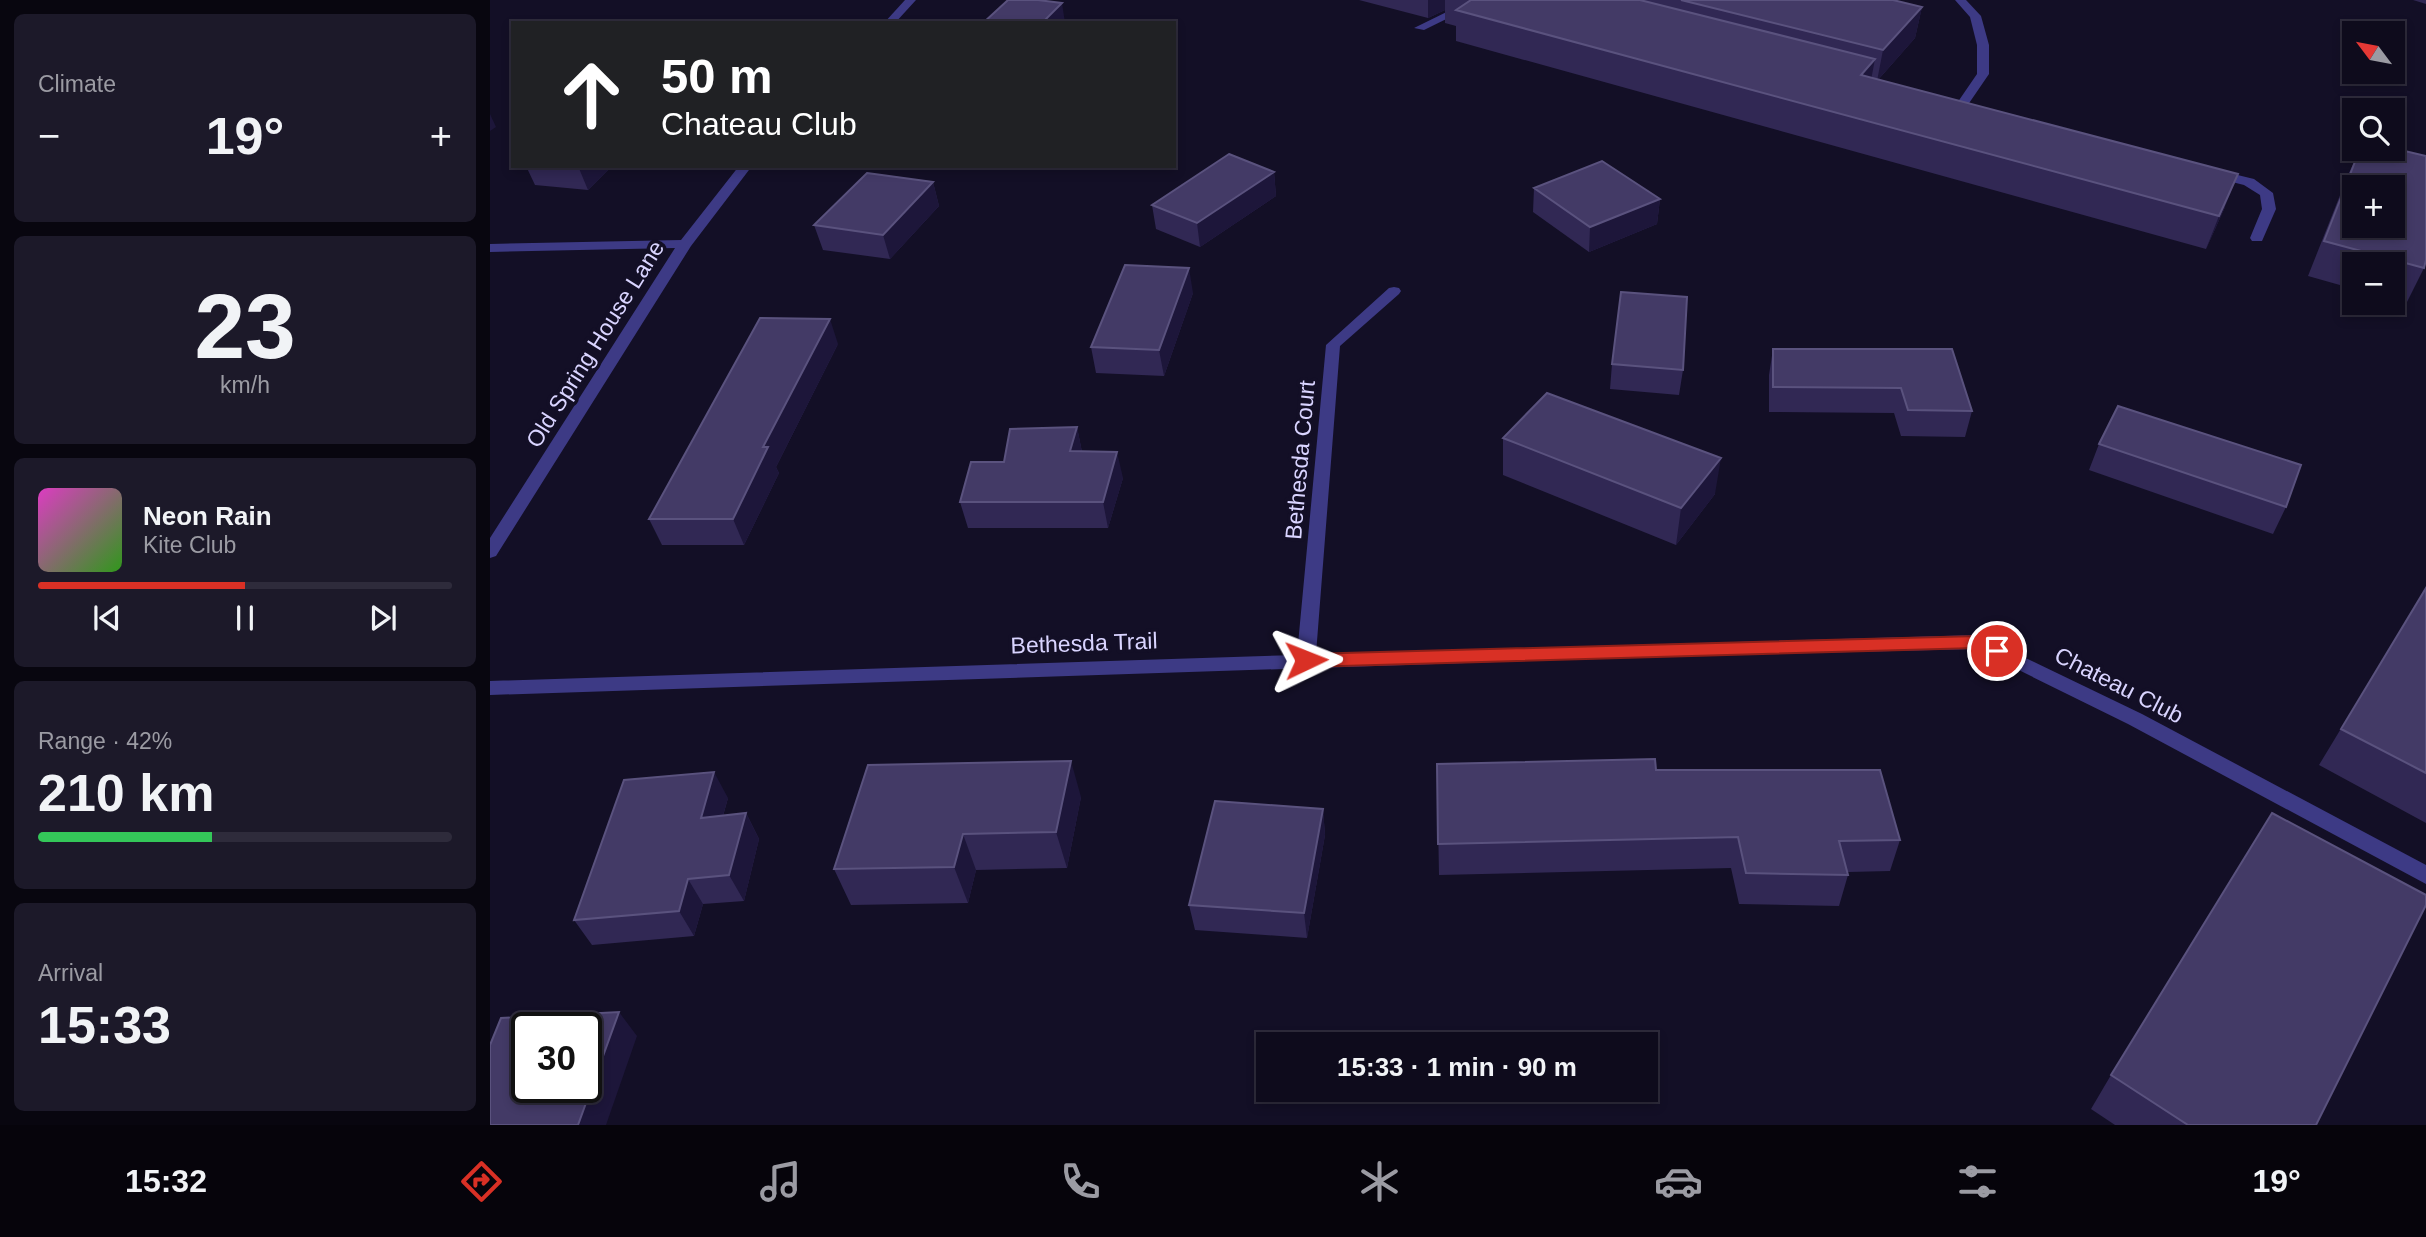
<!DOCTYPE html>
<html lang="en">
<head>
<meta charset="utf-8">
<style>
	:root { --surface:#0e0b1c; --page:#1c1929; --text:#f1f3f6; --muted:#9b9ba3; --line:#2e2b3b; --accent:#d93025 }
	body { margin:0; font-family:Helvetica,sans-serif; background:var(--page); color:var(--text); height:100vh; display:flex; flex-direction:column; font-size:26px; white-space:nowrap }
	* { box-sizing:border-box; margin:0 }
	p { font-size:23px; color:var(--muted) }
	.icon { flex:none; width:38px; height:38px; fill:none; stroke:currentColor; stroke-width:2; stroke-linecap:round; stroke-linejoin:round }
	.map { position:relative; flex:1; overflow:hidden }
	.details { display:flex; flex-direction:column; gap:14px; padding:14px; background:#08060f; width:490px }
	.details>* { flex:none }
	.hud { position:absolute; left:21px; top:21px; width:665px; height:147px; border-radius:0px; box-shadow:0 4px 10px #0003,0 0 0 2px var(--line); background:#202124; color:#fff; overflow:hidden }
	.needle { width:46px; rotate:302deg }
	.buttons { position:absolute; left:1852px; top:21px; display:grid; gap:14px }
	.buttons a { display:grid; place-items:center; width:63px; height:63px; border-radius:0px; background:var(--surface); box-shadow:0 4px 10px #0003,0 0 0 2px var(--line); font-size:35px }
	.speed { position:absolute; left:21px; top:1012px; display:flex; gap:14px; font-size:35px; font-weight:700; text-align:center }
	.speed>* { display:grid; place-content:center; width:91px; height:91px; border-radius:50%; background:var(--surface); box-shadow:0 4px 10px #0003,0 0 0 2px var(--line); line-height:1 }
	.speed .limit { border:4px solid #111; border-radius:10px; background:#fff; color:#111 }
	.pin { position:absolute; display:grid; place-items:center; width:60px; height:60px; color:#fff; margin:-30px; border:4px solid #fff; border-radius:50%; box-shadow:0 2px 7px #0007 }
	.me { position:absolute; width:77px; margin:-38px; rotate:88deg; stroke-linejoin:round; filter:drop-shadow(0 0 5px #0008) }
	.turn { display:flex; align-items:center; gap:24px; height:147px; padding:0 35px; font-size:32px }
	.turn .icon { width:91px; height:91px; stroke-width:2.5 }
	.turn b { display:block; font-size:49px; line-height:60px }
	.big { font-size:52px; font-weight:600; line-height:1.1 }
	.details .card { flex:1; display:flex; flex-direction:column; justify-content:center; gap:10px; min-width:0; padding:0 24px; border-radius:10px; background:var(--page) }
	.details .dial { align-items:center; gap:0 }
	.dial b { font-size:91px; line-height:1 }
	.song { display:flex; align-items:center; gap:21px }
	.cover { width:84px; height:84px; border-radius:10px; background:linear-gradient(135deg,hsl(310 70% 55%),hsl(110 70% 35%)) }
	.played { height:7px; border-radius:4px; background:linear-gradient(90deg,var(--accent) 50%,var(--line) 50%) }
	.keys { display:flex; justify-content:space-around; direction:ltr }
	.heat { display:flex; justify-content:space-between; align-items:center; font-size:38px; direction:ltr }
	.charge { height:10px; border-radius:5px; background:linear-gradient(90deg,#34c759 42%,var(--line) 0) }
	.trip { position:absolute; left:766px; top:1032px; width:402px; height:70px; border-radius:0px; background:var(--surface); box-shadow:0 4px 10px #0003,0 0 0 2px var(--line); font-weight:600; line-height:70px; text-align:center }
	.tab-bar { display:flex; height:112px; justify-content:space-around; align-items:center; background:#06040b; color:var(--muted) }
	.tab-bar .icon { width:49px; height:49px }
	.tab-bar .active { color:var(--accent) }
	.tab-bar b { font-size:32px; color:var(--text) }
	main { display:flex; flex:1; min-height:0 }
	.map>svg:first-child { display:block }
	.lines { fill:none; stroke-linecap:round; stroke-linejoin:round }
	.minor { fill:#3d3a85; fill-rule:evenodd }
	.wall { fill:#312854 }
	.shaded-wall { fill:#1d163a }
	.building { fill:#433a66; stroke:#5a527e; stroke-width:2; fill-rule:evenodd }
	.route { fill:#d93025; stroke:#8d1f18; stroke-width:2 }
	.labels { text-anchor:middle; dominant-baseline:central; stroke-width:7; stroke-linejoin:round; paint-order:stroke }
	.street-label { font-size:23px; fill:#d9d4ff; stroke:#130f26 }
</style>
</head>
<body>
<main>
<section class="details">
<div class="card"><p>Climate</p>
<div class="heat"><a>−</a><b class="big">19°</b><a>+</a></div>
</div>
<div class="card dial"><b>23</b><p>km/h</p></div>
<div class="card">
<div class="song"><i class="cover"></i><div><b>Neon Rain</b><p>Kite Club</p></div></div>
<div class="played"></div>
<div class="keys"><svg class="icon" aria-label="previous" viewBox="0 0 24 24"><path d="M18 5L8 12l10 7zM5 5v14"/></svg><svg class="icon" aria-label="pause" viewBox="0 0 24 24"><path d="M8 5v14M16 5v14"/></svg><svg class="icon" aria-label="next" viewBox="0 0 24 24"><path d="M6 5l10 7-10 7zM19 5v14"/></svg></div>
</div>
<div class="card"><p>Range · 42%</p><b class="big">210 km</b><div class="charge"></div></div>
<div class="card"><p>Arrival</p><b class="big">15:33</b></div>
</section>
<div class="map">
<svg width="1936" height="1125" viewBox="0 0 1936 1125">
	<rect width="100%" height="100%" fill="#130f26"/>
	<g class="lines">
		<path class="minor" d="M415 0H426L405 23H394Z
			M981 0H995L934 30 924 28Z
			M1465 0H1476L1491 16 1499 45V74L1473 112 1469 113 1463 109 1487 74V45L1480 17Z
			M249 166H262L201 246 6 556 0 558V538L185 248 0 252V244L191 240Z
			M1723 169 1764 179 1783 193 1786 209 1772 241H1762L1760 238 1772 209 1770 195 1754 185 1718 176V170Z
			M904 287 909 288 911 291 909 294 850 346 826 654 1488 635 1652 714 1936 865V884L1638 724 1486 649 1189 656 0 695V681L807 655 836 345 899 288Z"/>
	</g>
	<path class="wall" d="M869 0H1403L1432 7 1425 38 1388 80 1735 207 1716 249 966 41V26L955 23V10L938 18Z
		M1923 0H1936V4Z
		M1870 149 1934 268 1916 304 1902 300V264H1864V289L1818 276 1858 175Z
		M36 166H122L98 190 45 185Z
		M784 172 786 196 710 247 666 229 662 205Z
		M443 182 449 206 400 259 333 250 324 225Z
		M1044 188 1170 199 1167 224 1099 252 1043 212Z
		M703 293 674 376 606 373 601 347Z
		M348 344 286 467 289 473 254 545H172L159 519Z
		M1283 349H1462L1482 411 1475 437 1411 436 1404 413 1279 412V375Z
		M1122 364 1193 370 1189 395 1120 389Z
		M587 427 592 452 633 478 618 528H478L470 502 514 462Z
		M1013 438 1225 494 1186 545 1013 475Z
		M1609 444 1796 507 1783 534 1599 470Z
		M1936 588V823L1829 765Z
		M947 764 1166 770 1410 840 1400 871 1358 872V875L1349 906 1249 904 1241 868 949 875Z
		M591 797 577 868 486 870 478 903 361 905 344 869Z
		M238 798 233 816 256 813 269 839 254 901 213 904 204 936 102 945 84 920Z
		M833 809 835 835 817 938 705 930 699 905Z
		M1621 1075 1826 1125H1625L1601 1109Z"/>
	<path class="shaded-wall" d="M938 0H955V10L938 18Z
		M572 3 575 23H552Z
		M1432 7 1425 38 1387 81 1393 50Z
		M1385 59 1379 91 1371 75Z
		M0 114 6 127 0 131Z
		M88 166H122L98 190Z
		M784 172 786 196 710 247 707 223Z
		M1748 174 1735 207 1716 249 1729 216Z
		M443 182 449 206 400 259 393 235Z
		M1170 199 1167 224 1099 252 1100 227Z
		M699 268 703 293 674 376 669 350Z
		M340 319 348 344 286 467 289 473 254 545 243 519 273 447Z
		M587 427 592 452 580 451Z
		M627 452 633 478 618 528 613 502Z
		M1231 458 1225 494 1186 545 1191 508Z
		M581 761 591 797 577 868 566 832Z
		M224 772 238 798 225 843 211 818Z
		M833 809 835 835 817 938 814 913Z
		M256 813 269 839 254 901 239 875Z
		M473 834 486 870 478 903 464 867Z
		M198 879 213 904 204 936 189 911Z
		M129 1012 147 1036 116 1125H88Z"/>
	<path class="building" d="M518 0H548L572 3 552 23H493Z
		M981 0H1150L1385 59 1371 75 1748 174 1729 216 966 10Z
		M1191 0H1403L1432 7 1393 50Z
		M1902 148 1936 156V260L1934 268 1834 241 1870 149ZM1864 187H1902V226H1864Z
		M739 154 784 172 707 223 662 205Z
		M1112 161 1170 199 1100 227 1044 188Z
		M377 173 443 182 393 235 324 225Z
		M635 265 699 268 669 350 601 347Z
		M1131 292 1197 297 1193 370 1122 364Z
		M270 318 340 319 273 447H278L243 519H159Z
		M1283 349H1462L1482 411 1418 410 1411 388 1283 387Z
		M1057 393 1231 458 1191 508 1013 438Z
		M1628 406 1811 465 1796 507 1609 444Z
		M587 427 580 451 627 452 613 502H470L481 462H514L520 429Z
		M1936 588V773L1851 729Z
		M1165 759 1166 770H1390L1410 840 1349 841 1358 875 1256 873 1248 837 948 844 947 764Z
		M581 761 566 832 473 834 464 867 344 869 378 765Z
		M224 772 211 818 256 813 239 875 198 879 189 911 84 920 134 780Z
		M725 801 833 809 814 913 699 905Z
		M1782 813 1936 895V905L1826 1125H1698L1621 1075Z
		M129 1012 88 1125H0V1045L11 1018ZM37 1027H96V1087H37Z"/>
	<path class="route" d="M1488 636 1513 647 1515 651 1513 656 1507 658 1486 648 816 667 807 660 816 654Z"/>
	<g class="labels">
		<g class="street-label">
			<text transform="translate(105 344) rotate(-58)">Old Spring House Lane</text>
			<text transform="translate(810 460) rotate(-85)">Bethesda Court</text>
			<text transform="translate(594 643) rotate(-2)">Bethesda Trail</text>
			<text transform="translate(1629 685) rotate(27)">Chateau Club</text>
		</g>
	</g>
</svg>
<div class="buttons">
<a><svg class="needle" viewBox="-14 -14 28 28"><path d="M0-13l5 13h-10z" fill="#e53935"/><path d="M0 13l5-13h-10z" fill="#9b9ba3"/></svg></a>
<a><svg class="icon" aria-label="search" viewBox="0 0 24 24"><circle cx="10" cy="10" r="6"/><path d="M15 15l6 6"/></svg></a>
<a>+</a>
<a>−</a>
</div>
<div class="speed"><div class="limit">30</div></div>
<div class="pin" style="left:1507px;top:651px;background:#d93025"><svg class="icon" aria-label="arrive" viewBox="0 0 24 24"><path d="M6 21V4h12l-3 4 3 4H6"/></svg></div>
<svg class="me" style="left:816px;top:660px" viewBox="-20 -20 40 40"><path d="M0-17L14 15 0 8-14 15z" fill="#d93025" stroke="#fff" stroke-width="4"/></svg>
<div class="trip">15:33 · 1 min · 90 m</div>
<div class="hud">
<div class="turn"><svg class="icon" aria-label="ahead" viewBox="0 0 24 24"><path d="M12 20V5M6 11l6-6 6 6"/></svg><div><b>50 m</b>Chateau Club</div></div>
</div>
</div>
</main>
<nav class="tab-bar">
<b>15:32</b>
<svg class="icon active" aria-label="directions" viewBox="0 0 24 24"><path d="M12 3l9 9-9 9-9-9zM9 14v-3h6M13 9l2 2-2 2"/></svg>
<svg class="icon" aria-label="music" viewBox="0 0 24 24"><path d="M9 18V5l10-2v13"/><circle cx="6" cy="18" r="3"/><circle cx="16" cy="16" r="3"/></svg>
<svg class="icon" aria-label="phone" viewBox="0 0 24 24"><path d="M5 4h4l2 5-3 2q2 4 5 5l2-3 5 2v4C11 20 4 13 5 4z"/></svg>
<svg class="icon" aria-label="climate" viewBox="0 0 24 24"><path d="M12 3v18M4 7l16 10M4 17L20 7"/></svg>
<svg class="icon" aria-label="car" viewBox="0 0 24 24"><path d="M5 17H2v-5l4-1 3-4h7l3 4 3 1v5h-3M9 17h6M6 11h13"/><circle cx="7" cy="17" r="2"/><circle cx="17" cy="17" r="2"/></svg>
<svg class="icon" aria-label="filters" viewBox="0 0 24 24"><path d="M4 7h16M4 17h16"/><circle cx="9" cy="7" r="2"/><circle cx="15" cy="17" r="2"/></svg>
<b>19°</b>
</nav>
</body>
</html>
